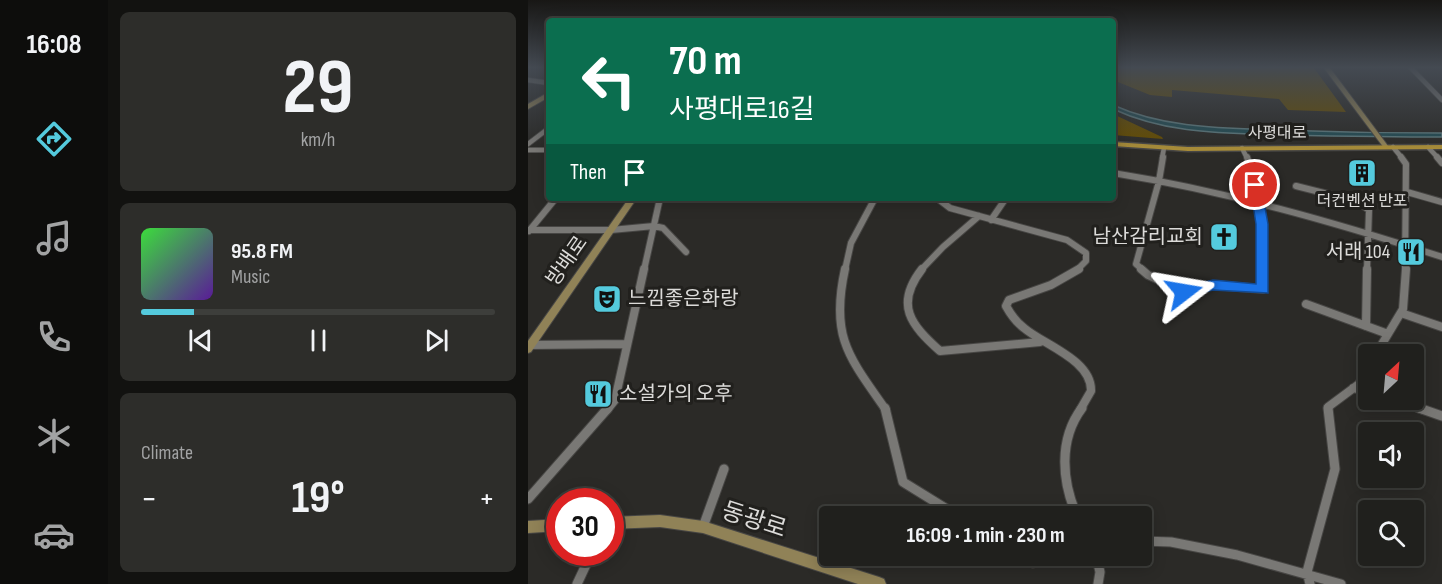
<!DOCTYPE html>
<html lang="en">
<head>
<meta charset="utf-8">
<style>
	:root { --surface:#20201d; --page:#2d2d2a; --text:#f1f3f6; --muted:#a2a3a4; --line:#3d3e3b; --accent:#54cadd }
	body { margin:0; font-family:"Sofia Sans Condensed","Noto Sans KR",sans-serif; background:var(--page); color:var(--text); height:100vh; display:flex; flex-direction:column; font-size:22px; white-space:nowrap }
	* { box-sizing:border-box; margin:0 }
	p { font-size:20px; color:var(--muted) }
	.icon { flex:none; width:33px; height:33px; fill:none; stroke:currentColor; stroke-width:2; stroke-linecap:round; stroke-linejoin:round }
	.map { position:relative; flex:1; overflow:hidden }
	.drawer { display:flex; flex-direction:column; gap:12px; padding:12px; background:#121210; width:420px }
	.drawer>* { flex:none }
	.guide { position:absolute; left:18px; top:18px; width:570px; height:183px; border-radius:6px; box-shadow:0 3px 15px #0003,0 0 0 2px var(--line); background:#0b6e4f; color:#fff; overflow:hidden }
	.needle { width:39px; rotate:26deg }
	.fabs { position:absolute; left:830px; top:344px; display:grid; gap:12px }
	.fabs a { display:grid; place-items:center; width:66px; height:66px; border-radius:6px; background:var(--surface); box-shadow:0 3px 15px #0003,0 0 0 2px var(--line); font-size:30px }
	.speed { position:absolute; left:18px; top:488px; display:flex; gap:12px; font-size:30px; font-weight:700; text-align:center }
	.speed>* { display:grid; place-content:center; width:78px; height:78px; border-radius:50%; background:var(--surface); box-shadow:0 3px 15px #0003,0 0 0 2px var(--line); line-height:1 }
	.speed .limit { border:9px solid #d22; background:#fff; color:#111 }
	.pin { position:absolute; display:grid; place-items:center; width:51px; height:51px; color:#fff; margin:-26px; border:3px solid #fff; border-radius:50%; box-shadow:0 2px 6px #0007 }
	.me { position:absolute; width:66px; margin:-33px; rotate:76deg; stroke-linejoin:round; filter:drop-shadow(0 0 4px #0008) }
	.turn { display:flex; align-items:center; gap:21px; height:126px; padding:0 24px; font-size:27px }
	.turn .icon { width:78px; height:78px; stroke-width:2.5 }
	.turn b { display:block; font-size:42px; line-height:51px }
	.then { display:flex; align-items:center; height:57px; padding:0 24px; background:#0003; gap:12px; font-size:22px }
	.big { font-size:45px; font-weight:700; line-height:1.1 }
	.drawer .card { flex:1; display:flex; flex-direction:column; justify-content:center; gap:9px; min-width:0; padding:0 21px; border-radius:9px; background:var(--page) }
	.drawer .dial { align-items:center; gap:0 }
	.dial b { font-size:78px; line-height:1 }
	.song { display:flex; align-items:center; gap:18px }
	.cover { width:72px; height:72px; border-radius:9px; background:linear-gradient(135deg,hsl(120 70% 55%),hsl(270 70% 35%)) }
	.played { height:6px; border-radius:3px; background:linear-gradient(90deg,var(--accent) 15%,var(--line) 15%) }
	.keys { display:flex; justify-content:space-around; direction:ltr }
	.heat { display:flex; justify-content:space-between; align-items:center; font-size:33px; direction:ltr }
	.trip { position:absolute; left:291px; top:506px; width:333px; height:60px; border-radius:6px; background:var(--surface); box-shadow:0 3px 15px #0003,0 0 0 2px var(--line); font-weight:700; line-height:60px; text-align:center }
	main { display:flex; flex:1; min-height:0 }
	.dock { display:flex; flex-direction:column; width:108px; justify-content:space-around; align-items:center; background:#0d0d0c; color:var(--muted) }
	.dock .icon { width:42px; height:42px }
	.dock .on { color:var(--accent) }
	.dock b { font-size:27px; color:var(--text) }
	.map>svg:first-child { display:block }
	.green { fill:#654c00 }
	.water { fill:#234b52; stroke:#5a767a; stroke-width:1.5 }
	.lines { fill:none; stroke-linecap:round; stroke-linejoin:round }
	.street-far3-casing { stroke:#474644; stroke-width:6 }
	.street-far2-casing { stroke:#474644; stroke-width:8 }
	.street-far1-casing { stroke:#474644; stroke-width:10 }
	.street-casing { stroke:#474644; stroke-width:11 }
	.secondary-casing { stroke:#474644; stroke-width:2 }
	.primary-casing { stroke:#474644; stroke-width:3 }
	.street-far3 { stroke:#797875; stroke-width:4.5 }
	.street-far2 { stroke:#797875; stroke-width:6 }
	.street-far1 { stroke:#797875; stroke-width:8 }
	.street { stroke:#797875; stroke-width:9 }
	.secondary { fill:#908257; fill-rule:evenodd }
	.primary { fill:#a88c38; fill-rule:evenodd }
	.route { fill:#1a73e8; stroke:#114b97; stroke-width:1.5 }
	.labels { text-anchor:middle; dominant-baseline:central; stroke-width:6; stroke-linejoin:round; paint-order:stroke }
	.far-street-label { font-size:16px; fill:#dcdbd9; stroke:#21201d }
	.far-poi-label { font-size:16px; fill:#dcdbd9; stroke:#21201d }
	.poi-label { font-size:20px; fill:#dcdbd9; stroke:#21201d; text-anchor:end }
	.street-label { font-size:20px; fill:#dcdbd9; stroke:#21201d }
	.near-street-label { font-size:24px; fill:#dcdbd9; stroke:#21201d }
</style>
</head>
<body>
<main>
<nav class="dock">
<b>16:08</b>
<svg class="icon on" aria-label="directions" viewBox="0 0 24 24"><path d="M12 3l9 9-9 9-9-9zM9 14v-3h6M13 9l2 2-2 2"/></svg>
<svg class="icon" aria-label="music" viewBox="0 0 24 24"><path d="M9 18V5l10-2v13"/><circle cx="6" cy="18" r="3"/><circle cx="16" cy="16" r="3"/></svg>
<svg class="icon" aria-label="phone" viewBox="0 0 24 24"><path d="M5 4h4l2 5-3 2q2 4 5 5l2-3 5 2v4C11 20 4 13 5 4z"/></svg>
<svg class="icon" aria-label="climate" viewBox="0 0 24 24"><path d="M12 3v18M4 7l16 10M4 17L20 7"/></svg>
<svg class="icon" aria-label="car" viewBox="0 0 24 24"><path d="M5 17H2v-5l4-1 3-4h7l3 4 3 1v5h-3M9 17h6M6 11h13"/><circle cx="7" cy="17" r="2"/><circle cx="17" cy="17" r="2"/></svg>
</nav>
<section class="drawer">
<div class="card dial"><b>29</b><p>km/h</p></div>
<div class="card">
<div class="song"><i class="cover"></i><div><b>95.8 FM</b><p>Music</p></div></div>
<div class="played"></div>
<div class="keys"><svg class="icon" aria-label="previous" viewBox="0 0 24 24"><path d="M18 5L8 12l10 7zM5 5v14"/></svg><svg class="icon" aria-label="pause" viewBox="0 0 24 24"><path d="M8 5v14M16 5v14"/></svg><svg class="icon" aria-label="next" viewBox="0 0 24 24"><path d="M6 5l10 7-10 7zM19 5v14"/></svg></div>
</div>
<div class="card"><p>Climate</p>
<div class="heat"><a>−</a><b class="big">19°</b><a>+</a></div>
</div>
</section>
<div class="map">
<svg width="914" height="584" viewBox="0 0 914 584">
	<rect width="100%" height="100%" fill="#2b2a27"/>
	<path class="green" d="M585 68H786L818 112 760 110 751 99 644 90V97L622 95 585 80Z
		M585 114 634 137 635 139 585 135Z"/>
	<path class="water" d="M585 105C636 128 693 128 748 130 803 132 859 133 914 133V137C860 137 806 136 752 135 694 133 639 134 585 109Z"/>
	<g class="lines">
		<g class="street-far3-casing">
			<path id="street-far3" d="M883 68 914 100
				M0 80 21 83
				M0 144 21 128
				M865 147 874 158
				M900 147 910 158
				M714 148 719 158
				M0 150H21
				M634 158 636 148"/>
		</g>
		<g class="street-far2-casing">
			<path id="street-far2" d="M719 157 732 198 735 270
				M873 157 878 164 877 270
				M909 157 914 163
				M585 173C697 191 806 222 914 257
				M768 186 828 201 841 210 839 270
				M879 192 914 202
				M409 198 422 208 539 240 558 253V261L549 270
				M463 220 478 198
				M0 230H83L126 226 135 228 158 252
				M1 231 28 198
				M116 270 132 198
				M317 270 323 243 347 198
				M393 270 415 247 451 216
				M615 270 608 264 631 181 635 157"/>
		</g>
		<g class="street-far1-casing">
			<path id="street-far1" d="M317 269C302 337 321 357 358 410
				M394 269C366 305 383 325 412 351L512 342
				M551 269 523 285 481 300 478 306C483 315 488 322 496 328 516 345 564 360 563 391L552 410
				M613 269 620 275 656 292 685 285 735 289V269
				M778 304 860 334
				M873 313 914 327
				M838 326 839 269
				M0 345 99 344
				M848 354 875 309 878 269
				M825 388 840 392
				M864 399 896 410
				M79 410 87 400 116 269
				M800 410V407L831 384 840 368"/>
		</g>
		<g class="street-casing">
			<path id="street" d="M357 408 375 482 430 516
				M891 408 914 416
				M0 499 80 408
				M549 516C534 482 530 440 554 408
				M175 527 196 469
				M614 541 643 542 709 555 813 584
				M492 555 505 563 541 555
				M568 555 572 572 570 584
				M49 584 64 552
				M782 584 779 572 807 469 800 408"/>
		</g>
		<g class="secondary-casing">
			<path id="secondary" d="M796 68H802L860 146V148H856Z
				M21 92V97L0 109V104Z
				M101 198H109L3 352 0 353V341Z
				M132 515 175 521 351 577 356 579 358 584H330L175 533 132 527 82 529V517Z
				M32 519V531L0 533V521Z"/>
		</g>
		<g class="primary-casing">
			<path id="primary" d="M585 142 660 147 914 145V149L660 151 585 146Z"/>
		</g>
		<use href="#street-far3" class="street-far3"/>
		<use href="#street-far2" class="street-far2"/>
		<use href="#street-far1" class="street-far1"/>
		<use href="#street" class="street"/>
		<use href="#secondary" class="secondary"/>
		<use href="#primary" class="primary"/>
	</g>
	<linearGradient id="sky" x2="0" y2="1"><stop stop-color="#181715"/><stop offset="0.45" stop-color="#444a52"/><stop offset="1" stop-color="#444a52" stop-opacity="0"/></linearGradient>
	<rect width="914" height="150" fill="url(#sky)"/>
	<path class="route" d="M727 182 733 185 740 224V293L685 290 656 297 651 295V288L685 280 728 284V224L722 185Z"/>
	<defs>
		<g id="building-square" transform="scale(1.5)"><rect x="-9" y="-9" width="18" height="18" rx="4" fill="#54cadd" stroke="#21201d"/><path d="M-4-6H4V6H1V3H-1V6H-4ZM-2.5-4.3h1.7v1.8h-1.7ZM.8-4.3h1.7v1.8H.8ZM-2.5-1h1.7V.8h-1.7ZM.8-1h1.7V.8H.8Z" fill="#111"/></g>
		<g id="church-square" transform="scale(1.5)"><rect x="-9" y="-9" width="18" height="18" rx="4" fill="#54cadd" stroke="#21201d"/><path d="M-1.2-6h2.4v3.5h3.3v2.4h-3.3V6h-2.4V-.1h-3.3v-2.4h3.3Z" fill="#111"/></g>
		<g id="restaurant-square" transform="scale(1.5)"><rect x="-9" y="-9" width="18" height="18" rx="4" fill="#54cadd" stroke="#21201d"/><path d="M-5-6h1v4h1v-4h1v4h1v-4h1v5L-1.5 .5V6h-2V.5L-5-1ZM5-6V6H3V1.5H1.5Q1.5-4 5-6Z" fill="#111"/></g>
		<g id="theatre-square" transform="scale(1.5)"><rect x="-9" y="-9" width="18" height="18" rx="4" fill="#54cadd" stroke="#21201d"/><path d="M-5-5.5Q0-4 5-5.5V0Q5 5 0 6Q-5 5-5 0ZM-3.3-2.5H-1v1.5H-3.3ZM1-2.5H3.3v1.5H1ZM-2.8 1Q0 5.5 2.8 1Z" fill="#111"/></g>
	</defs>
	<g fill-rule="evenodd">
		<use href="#building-square" x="834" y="173"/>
		<use href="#church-square" x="696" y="237"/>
		<use href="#restaurant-square" x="883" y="252"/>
		<use href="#theatre-square" x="79" y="299"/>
		<use href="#restaurant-square" x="70" y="394"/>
	</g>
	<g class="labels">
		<g class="far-street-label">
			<text x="749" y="133">사평대로</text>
		</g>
		<g class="far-poi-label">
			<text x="834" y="201">더컨벤션 반포</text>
		</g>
		<g class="poi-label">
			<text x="675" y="237">남산감리교회</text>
			<text x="862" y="252">서래 104</text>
			<text x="100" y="299" text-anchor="start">느낌좋은화랑</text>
			<text x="91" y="394" text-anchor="start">소설가의 오후</text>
		</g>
		<g class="street-label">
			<text transform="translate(39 261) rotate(-55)">방배로</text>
		</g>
		<g class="near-street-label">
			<text transform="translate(226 520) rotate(18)">동광로</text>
		</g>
	</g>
</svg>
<div class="fabs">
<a><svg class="needle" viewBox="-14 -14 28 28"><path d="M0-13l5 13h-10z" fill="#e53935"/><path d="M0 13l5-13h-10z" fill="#a2a3a4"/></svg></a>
<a><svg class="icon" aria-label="sound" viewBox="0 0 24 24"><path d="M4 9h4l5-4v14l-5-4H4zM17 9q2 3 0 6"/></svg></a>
<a><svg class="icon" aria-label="search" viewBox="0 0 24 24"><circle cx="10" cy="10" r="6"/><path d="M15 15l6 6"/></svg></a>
</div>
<div class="speed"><div class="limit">30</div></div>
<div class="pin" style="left:727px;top:185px;background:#d93025"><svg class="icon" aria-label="arrive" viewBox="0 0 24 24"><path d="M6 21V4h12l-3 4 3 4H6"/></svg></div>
<svg class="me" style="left:656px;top:292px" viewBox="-20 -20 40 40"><path d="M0-17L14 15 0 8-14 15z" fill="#1a73e8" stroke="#fff" stroke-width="4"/></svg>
<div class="trip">16:09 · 1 min · 230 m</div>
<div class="guide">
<div class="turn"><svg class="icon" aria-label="left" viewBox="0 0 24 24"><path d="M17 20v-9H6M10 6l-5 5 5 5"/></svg><div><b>70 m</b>사평대로16길</div></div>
<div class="then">Then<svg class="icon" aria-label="arrive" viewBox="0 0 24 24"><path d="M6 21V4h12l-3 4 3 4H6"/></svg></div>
</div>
</div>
</main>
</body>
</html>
